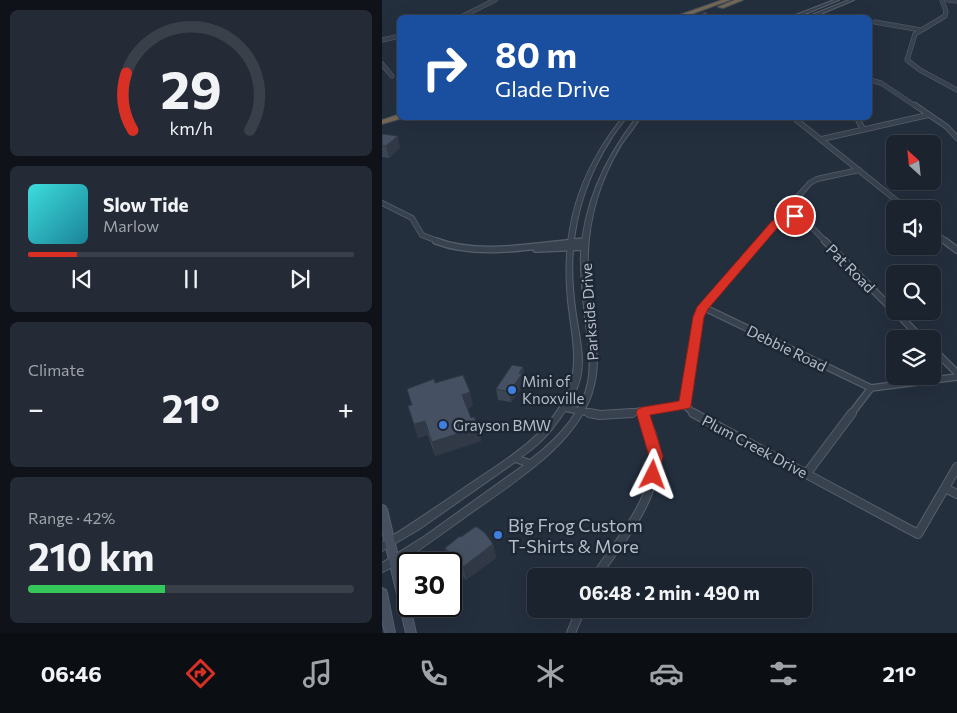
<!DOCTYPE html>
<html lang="en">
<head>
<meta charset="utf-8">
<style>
	:root { --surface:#1b232e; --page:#242b36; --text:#f1f3f6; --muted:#a0a4aa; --line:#39404a; --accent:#d93025 }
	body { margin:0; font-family:Commissioner,sans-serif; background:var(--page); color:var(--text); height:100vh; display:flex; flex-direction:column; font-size:19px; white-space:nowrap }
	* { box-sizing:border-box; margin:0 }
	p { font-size:16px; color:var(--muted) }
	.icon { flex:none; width:28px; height:28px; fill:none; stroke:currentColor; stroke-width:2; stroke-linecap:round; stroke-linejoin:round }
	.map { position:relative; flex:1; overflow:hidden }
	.details { display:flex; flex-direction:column; gap:10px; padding:10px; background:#0f1319; width:382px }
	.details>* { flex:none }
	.guide { position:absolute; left:15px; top:15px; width:475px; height:105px; border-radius:8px; box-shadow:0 5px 20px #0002,0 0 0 1px var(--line); background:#1a4fa0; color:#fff; overflow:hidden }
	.needle { width:32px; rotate:333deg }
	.buttons { position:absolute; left:504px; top:135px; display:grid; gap:10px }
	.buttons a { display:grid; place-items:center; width:55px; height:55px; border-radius:8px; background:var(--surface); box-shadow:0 5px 20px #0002,0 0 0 1px var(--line); font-size:25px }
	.speed { position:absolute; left:15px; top:552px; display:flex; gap:10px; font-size:25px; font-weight:700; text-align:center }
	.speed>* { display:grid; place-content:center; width:65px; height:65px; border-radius:50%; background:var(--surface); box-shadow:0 5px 20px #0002,0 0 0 1px var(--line); line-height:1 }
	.speed .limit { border:2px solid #111; border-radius:8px; background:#fff; color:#111 }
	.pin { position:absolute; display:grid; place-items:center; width:42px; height:42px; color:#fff; margin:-21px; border:2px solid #fff; border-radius:50%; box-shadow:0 1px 5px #0007 }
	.me { position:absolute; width:55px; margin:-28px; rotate:3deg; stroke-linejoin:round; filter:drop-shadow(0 0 4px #0008) }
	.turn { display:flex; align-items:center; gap:18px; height:105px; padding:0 15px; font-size:22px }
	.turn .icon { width:65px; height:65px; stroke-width:2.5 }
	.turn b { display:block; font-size:35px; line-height:42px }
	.big { font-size:38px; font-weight:700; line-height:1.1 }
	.details .tile { flex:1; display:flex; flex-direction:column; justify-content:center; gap:8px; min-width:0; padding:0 18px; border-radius:8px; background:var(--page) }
	.details .dial { align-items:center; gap:0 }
	.dial svg { height:130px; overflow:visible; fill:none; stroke:var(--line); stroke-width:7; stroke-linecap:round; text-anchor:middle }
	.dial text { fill:var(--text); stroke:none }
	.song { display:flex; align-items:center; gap:15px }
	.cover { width:60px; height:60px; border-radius:8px; background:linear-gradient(135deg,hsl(180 70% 55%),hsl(190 70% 35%)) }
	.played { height:5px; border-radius:2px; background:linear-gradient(90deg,var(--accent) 15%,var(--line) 15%) }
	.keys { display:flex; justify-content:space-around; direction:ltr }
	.heat { display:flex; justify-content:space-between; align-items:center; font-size:28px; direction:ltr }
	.charge { height:8px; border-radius:4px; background:linear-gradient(90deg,#34c759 42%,var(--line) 0) }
	.trip { position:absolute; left:145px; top:568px; width:285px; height:50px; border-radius:8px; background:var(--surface); box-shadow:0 5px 20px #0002,0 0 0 1px var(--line); font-weight:700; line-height:50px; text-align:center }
	.tabs { display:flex; height:80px; justify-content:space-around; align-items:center; background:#0b0e12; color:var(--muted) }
	.tabs .icon { width:35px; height:35px }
	.tabs .current { color:var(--accent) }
	.tabs b { font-size:22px; color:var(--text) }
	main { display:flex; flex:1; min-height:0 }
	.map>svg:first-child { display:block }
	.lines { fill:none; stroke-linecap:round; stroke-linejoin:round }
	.minor-far3-casing { stroke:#565f6c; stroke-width:5 }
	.minor-far2-casing { stroke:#565f6c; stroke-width:6 }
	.minor-far1-casing { stroke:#565f6c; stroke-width:8 }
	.minor-casing { stroke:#565f6c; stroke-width:10 }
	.tertiary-casing { stroke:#565f6c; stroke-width:2 }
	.secondary-casing { stroke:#565f6c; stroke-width:2 }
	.motorway-casing { stroke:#434c59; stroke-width:2 }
	.minor-far3 { stroke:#38414e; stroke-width:4 }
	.minor-far2 { stroke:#38414e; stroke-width:4.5 }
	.minor-far1 { stroke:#38414e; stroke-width:5.5 }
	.minor { stroke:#38414e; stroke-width:8 }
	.tertiary { fill:#38414e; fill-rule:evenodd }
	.secondary { fill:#465061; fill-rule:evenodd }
	.motorway { fill:#746855; fill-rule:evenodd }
	.wall { fill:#3b4654 }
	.shaded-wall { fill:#303945 }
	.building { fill:#455162; stroke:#303945 }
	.route { fill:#d93025; stroke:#8d1f18 }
	.shop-dot { fill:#3f7fe0; stroke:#1d2633; stroke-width:2 }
	.labels { text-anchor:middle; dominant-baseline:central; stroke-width:5; stroke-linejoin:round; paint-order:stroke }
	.street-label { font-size:15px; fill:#b4bcc9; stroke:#1d2633 }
	.poi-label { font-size:15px; fill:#b4bcc9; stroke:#1d2633; text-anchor:start }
	.near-poi-label { font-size:18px; fill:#b4bcc9; stroke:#1d2633; text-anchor:start }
</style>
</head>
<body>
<main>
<section class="details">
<div class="tile dial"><svg viewBox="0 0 100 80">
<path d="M14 69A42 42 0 1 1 86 69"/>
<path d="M14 69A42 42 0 0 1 10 34" stroke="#d93025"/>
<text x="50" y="56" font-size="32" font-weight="700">29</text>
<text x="50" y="72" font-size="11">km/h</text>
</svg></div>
<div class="tile">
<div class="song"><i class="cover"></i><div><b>Slow Tide</b><p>Marlow</p></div></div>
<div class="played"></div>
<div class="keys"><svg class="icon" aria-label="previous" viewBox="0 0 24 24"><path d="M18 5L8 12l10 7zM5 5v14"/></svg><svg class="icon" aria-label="pause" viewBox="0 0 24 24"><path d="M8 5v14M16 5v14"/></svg><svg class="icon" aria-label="next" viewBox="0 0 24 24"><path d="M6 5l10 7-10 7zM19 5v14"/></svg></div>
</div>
<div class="tile"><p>Climate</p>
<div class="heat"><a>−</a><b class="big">21°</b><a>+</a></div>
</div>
<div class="tile"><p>Range · 42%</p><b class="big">210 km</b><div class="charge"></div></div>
</section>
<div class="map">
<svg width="575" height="633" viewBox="0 0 575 633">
	<rect width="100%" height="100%" fill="#242f3e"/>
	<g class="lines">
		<g class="minor-far3-casing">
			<path id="minor-far3" d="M560 0 564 11 563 16 533 34 525 60 538 70 575 90
				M566 0 575 1
				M77 18 113 0
				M493 22 539 30
				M0 40 18 36
				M0 64 10 76
				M488 80 499 83 535 107"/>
		</g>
		<g class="minor-far2-casing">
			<path id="minor-far2" d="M533 105 565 127 575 138
				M412 118 525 209
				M475 118 481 129
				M440 139 546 115
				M0 203 30 218 40 235 58 242
				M403 211 428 183 435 179 477 170
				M405 211 412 213 413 216 407 218 402 216 401 213Z
				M412 213 421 218 444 242
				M550 230 565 242
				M193 242 203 241
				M378 242 401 215"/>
		</g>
		<g class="minor-far1-casing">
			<path id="minor-far1" d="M54 241C97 258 157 245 203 241
				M443 241 512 311
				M563 241 575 250
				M154 249 203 247
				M321 307 489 388
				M513 311 540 339
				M550 348 575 373
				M183 408 214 414
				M261 412 262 414
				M239 414 303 405
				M312 414 303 405 316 317 321 307 379 241
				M469 414 489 388 575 377"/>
		</g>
		<g class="minor-casing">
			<path id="minor" d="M207 413 218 415 250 413
				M311 413 536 534 575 467
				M425 473 470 413
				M563 488 575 494
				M214 576C237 542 273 501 274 457 274 442 267 427 261 413
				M189 633 199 609"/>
		</g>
		<g class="tertiary-casing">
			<path id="tertiary" d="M452 0H457L413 18H406Z
				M467 0H472L429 18H422Z
				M240 118H244C239 125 233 132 229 139 207 173 194 211 191 250 189 272 191 294 194 315 197 335 203 359 198 379 194 393 187 406 179 417 169 432 155 447 139 457L148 460C173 441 200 414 206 382 210 361 206 339 203 318 201 296 198 274 199 253 202 203 224 157 254 118H258C253 127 245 136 239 145 216 183 204 227 206 272 207 287 208 302 210 317 213 340 218 363 212 385 199 445 125 486 79 520 61 533 42 547 23 559 16 563 8 569 0 572V563L43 536 142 465 133 462 36 530 0 551V542C29 525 57 505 85 486 123 460 167 436 186 391 198 363 189 331 186 301 179 230 196 174 240 118Z"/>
		</g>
		<g class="secondary-casing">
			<path id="secondary" d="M0 505 3 506 5 509 26 599V606H28L34 633H24L0 530Z
				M0 588 4 590 5 593 13 633H3L0 620Z"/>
		</g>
		<g class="motorway-casing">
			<path id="motorway" d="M340 0H348L299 18H289Z
				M353 0H361L341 8 336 7Z
				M18 114V118H21L0 124V120Z"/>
		</g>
		<use href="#minor-far3" class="minor-far3"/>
		<use href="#minor-far2" class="minor-far2"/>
		<use href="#minor-far1" class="minor-far1"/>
		<use href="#minor" class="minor"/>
		<use href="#tertiary" class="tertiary"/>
		<use href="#secondary" class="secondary"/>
		<use href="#motorway" class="motorway"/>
	</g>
	<path class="wall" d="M0 134 18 148 7 158 0 157Z
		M141 367 143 378 141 380 142 384 129 402 116 400 114 389Z
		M53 383 91 406 86 408 89 418 96 427 99 441 53 456 46 435 36 438 26 406 30 405Z
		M79 537 111 544 114 558 84 580 79 574 74 577 69 572V564H66L64 557 66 556 63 548Z"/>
	<path class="shaded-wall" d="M16 136 18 148 7 158 4 146Z
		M141 367 143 378 141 380 142 384 129 402 127 392Z
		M88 392 91 406 84 409 80 395Z
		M43 421 46 435 36 438 32 424Z
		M96 427 99 441 53 456 50 442Z
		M111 544 114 558 84 580 81 567Z
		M75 560 79 574 74 577 70 564Z"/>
	<path class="building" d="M324 12 326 15 320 18H308Z
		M0 134 16 136 4 146H0Z
		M130 365 141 367 137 373 140 374 127 392 114 389Z
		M81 375 88 392 80 395 89 418 92 417 96 427 50 442 43 421 32 424 26 406 30 405 25 389 52 379 53 383Z
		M93 527H95L103 533 111 544 81 567 75 560 70 564 64 557 69 553 63 548 78 536 79 537Z"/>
	<path class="route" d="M413 213 418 216 416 218 397 226 326 309 322 317 309 405 308 408 303 409 268 415 281 456 276 479 271 480 266 479 264 475 267 456 254 412 256 409 261 407 297 401 311 317 315 307 390 221Z"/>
	<g class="shop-dot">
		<circle cx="130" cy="390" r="5"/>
		<circle cx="61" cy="425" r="5"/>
		<circle cx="116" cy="535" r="5"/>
	</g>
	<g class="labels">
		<g class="street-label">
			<text transform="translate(469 268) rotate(45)">Pat Road</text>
			<text transform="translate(207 312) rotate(-94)">Parkside Drive</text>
			<text transform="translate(405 348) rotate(26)">Debbie Road</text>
			<text transform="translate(373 446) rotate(28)">Plum Creek Drive</text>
		</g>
		<g class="poi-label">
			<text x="140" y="381">Mini of<tspan x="140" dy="17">Knoxville</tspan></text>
			<text x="71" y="425">Grayson BMW</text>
		</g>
		<g class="near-poi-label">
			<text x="126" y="525">Big Frog Custom<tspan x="126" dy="21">T-Shirts &amp; More</tspan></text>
		</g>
	</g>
</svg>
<div class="buttons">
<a><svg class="needle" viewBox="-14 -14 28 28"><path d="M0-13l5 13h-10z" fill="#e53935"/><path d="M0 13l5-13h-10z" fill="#a0a4aa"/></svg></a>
<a><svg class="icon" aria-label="sound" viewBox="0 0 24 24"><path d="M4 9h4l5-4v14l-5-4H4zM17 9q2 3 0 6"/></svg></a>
<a><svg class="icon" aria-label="search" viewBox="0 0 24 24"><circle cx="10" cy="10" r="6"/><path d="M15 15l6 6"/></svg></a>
<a><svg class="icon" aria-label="layers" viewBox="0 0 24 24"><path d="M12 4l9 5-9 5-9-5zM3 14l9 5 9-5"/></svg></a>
</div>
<div class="speed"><div class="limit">30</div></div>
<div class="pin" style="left:413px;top:216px;background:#d93025"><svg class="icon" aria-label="arrive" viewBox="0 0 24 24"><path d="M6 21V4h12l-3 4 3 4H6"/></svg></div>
<svg class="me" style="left:271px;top:475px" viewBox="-20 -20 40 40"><path d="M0-17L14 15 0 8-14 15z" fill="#d93025" stroke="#fff" stroke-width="4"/></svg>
<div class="trip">06:48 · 2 min · 490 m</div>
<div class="guide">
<div class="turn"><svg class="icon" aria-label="right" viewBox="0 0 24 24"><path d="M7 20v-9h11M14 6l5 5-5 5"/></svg><div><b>80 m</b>Glade Drive</div></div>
</div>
</div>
</main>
<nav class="tabs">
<b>06:46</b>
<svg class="icon current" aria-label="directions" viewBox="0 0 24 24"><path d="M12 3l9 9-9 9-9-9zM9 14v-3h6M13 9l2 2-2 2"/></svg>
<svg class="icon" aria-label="music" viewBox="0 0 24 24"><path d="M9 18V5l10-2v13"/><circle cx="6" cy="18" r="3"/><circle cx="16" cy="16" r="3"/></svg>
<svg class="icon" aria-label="phone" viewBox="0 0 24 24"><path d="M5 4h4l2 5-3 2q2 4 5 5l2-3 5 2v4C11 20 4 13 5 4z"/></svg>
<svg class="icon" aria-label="climate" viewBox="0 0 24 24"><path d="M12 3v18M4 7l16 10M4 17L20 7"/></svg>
<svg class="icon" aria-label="car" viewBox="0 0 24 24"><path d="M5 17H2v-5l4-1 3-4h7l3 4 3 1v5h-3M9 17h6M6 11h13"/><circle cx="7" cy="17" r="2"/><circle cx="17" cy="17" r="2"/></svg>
<svg class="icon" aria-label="filters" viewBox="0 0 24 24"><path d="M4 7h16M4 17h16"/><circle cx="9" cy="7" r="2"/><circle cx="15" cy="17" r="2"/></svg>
<b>21°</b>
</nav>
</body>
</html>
